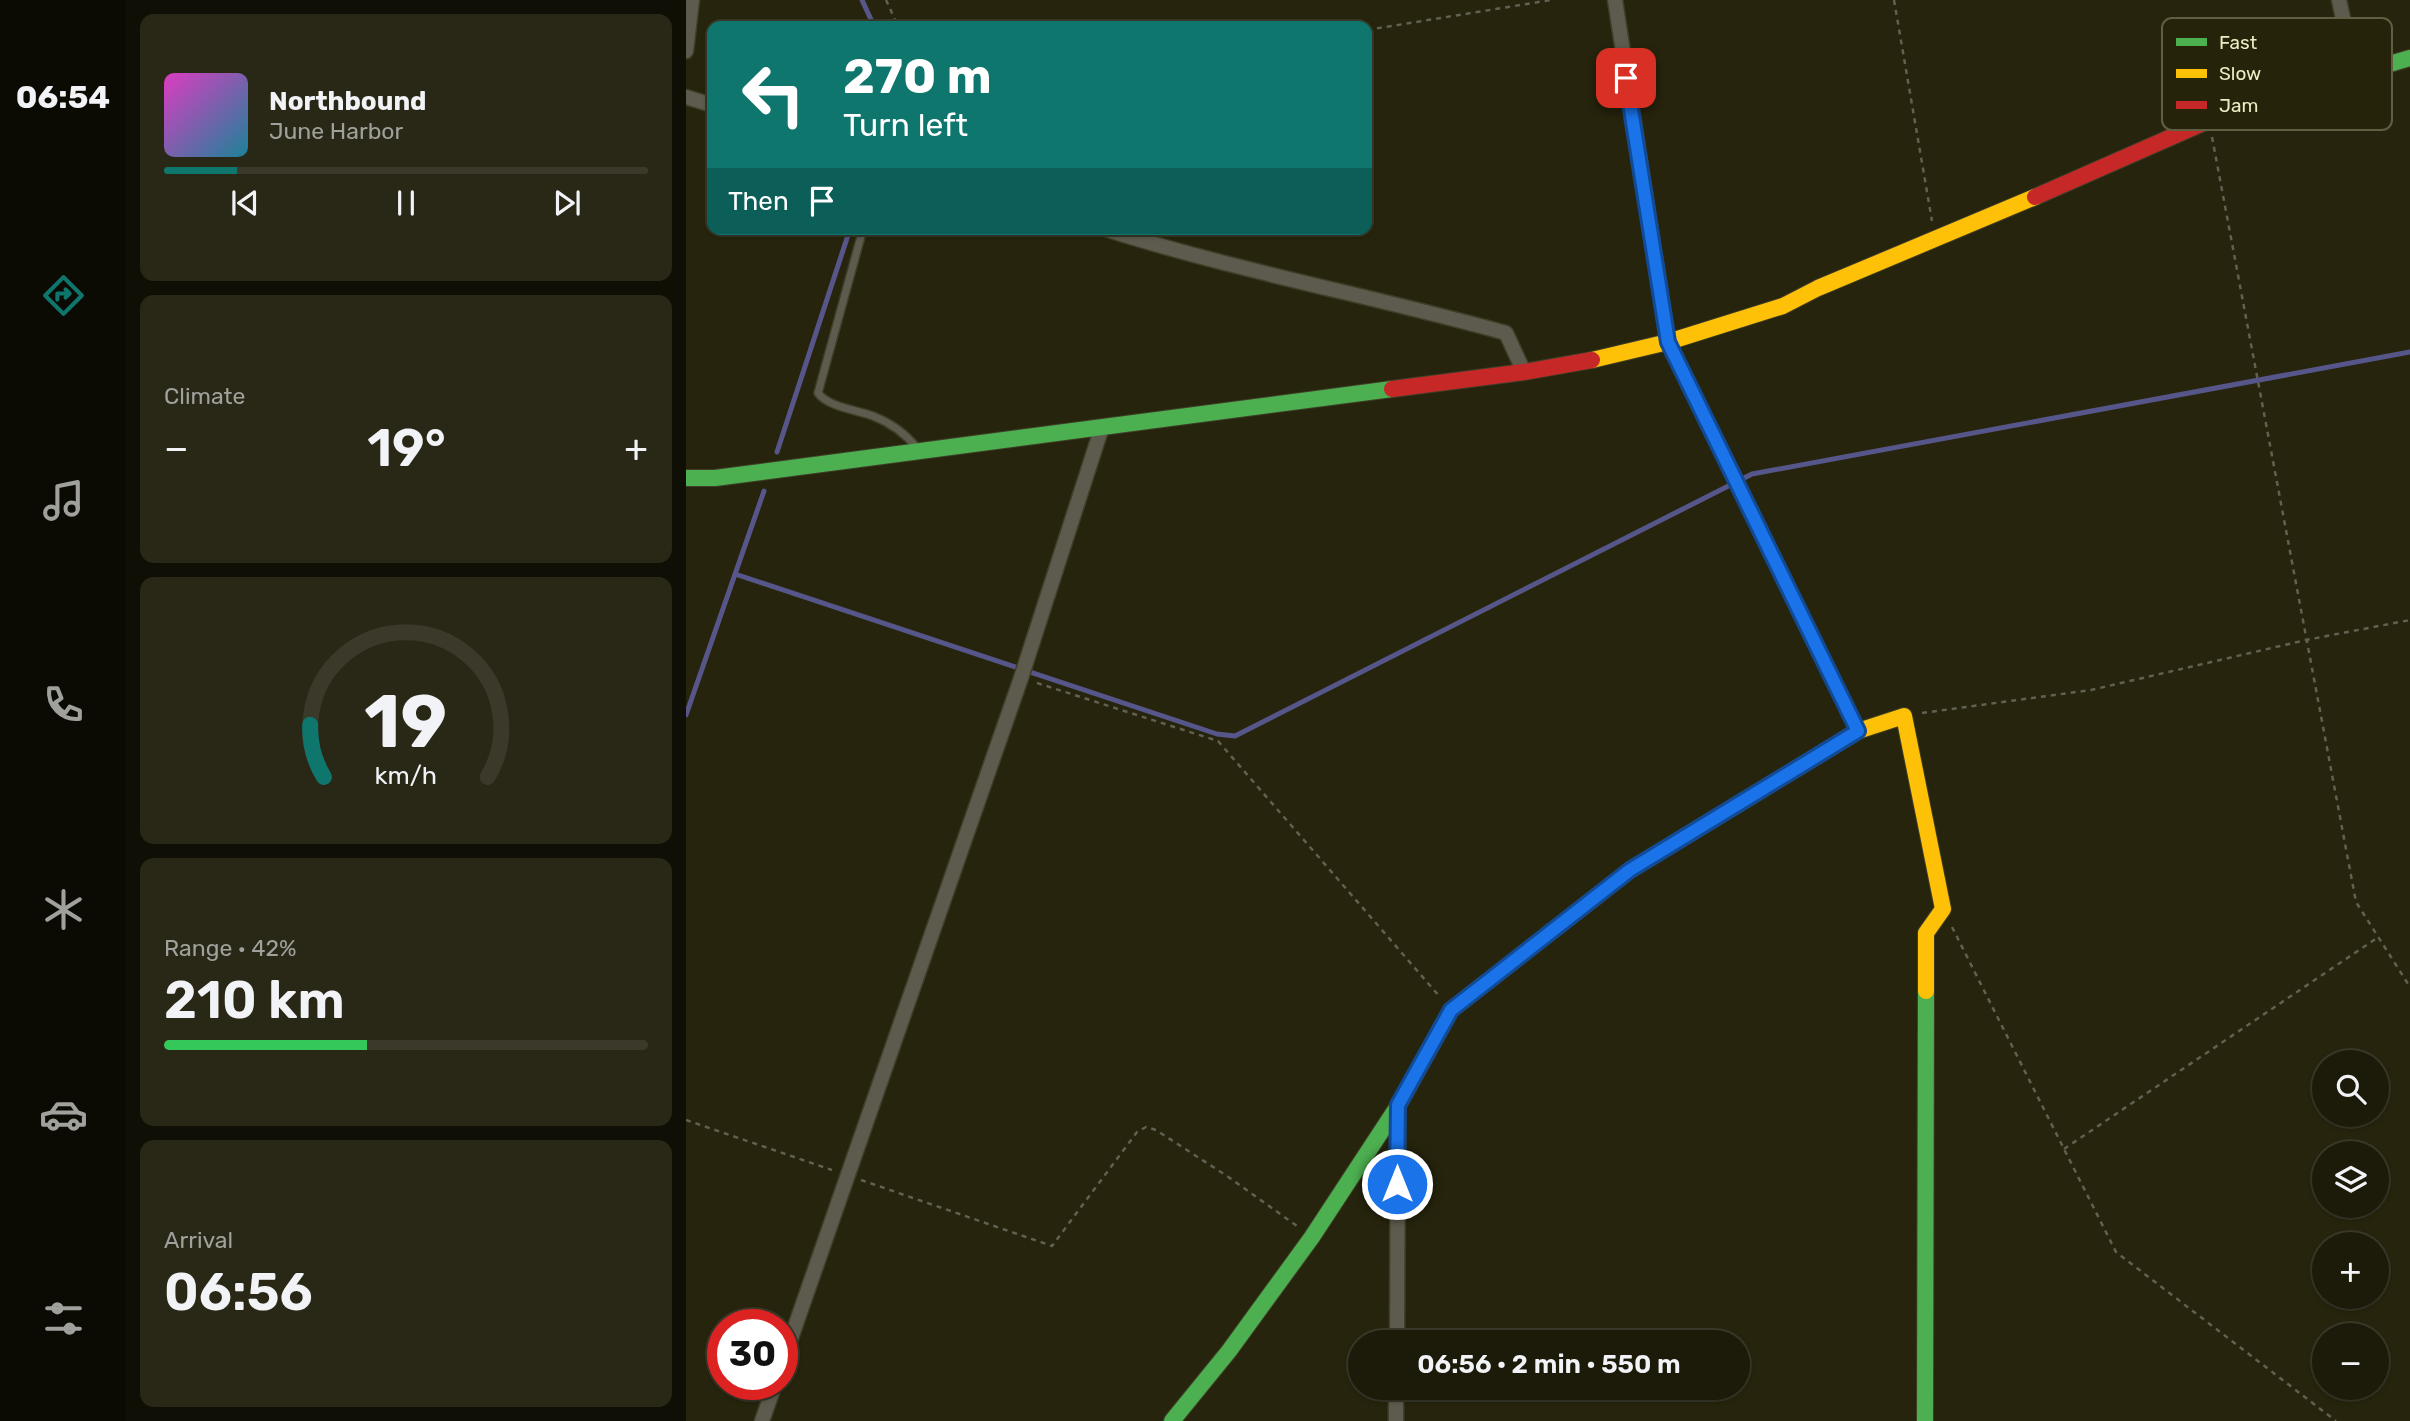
<!DOCTYPE html>
<html lang="en">
<head>
<meta charset="utf-8">
<style>
	:root { --surface:#1c1b09; --page:#292817; --text:#f1f3f6; --muted:#a0a19c; --line:#3a392a; --accent:#0f766e }
	body { margin:0; font-family:Rubik,sans-serif; background:var(--page); color:var(--text); height:100vh; display:flex; flex-direction:column; font-size:26px; white-space:nowrap }
	* { box-sizing:border-box; margin:0 }
	p { font-size:23px; color:var(--muted) }
	.icon { flex:none; width:38px; height:38px; fill:none; stroke:currentColor; stroke-width:2; stroke-linecap:round; stroke-linejoin:round }
	.map { position:relative; flex:1; overflow:hidden }
	.details { display:flex; flex-direction:column; gap:14px; padding:14px; background:#0f0f05; width:560px }
	.details>* { flex:none }
	.hud { position:absolute; left:21px; top:21px; width:665px; height:214px; border-radius:14px; box-shadow:0 2px 5px #0004,0 0 0 2px var(--line); background:#0f766e; color:#fff; overflow:hidden }
	.fabs { position:absolute; left:1626px; top:1050px; display:grid; gap:14px }
	.fabs a { display:grid; place-items:center; width:77px; height:77px; border-radius:50%; background:var(--surface); box-shadow:0 2px 5px #0004,0 0 0 2px var(--line); font-size:35px }
	.speed { position:absolute; left:21px; top:1309px; display:flex; gap:14px; font-size:35px; font-weight:700; text-align:center }
	.speed>* { display:grid; place-content:center; width:91px; height:91px; border-radius:50%; background:var(--surface); box-shadow:0 2px 5px #0004,0 0 0 2px var(--line); line-height:1 }
	.speed .limit { border:10px solid #d22; background:#fff; color:#111 }
	.pin { position:absolute; display:grid; place-items:center; width:60px; height:60px; color:#fff; margin:-30px; border-radius:14px; box-shadow:0 4px 10px #0006 }
	.me { position:absolute; width:77px; margin:-38px; rotate:0deg; stroke-linejoin:round; filter:drop-shadow(0 0 5px #0008) }
	.turn { display:flex; align-items:center; gap:24px; height:147px; padding:0 21px; font-size:32px }
	.turn .icon { width:91px; height:91px; stroke-width:2.5 }
	.turn b { display:block; font-size:49px; line-height:60px }
	.then { display:flex; align-items:center; height:66px; padding:0 21px; background:#0003; gap:14px; font-size:26px }
	.big { font-size:52px; font-weight:600; line-height:1.1 }
	.details .card { flex:1; display:flex; flex-direction:column; justify-content:center; gap:10px; min-width:0; padding:0 24px; border-radius:14px; background:var(--page) }
	.details .dial { align-items:center; gap:0 }
	.dial svg { height:182px; overflow:visible; fill:none; stroke:var(--line); stroke-width:7; stroke-linecap:round; text-anchor:middle }
	.dial text { fill:var(--text); stroke:none }
	.song { display:flex; align-items:center; gap:21px }
	.cover { width:84px; height:84px; border-radius:10px; background:linear-gradient(135deg,hsl(310 70% 55%),hsl(190 70% 35%)) }
	.played { height:7px; border-radius:4px; background:linear-gradient(90deg,var(--accent) 15%,var(--line) 15%) }
	.keys { display:flex; justify-content:space-around; direction:ltr }
	.heat { display:flex; justify-content:space-between; align-items:center; font-size:38px; direction:ltr }
	.charge { height:10px; border-radius:5px; background:linear-gradient(90deg,#34c759 42%,var(--line) 0) }
	.trip { position:absolute; left:662px; top:1330px; width:402px; height:70px; border-radius:35px; background:var(--surface); box-shadow:0 2px 5px #0004,0 0 0 2px var(--line); font-weight:600; line-height:70px; text-align:center }
	main { display:flex; flex:1; min-height:0 }
	.tabs { display:flex; flex-direction:column; width:126px; justify-content:space-around; align-items:center; background:#0b0b04; color:var(--muted) }
	.tabs .icon { width:49px; height:49px }
	.tabs .on { color:var(--accent) }
	.tabs b { font-size:32px; color:var(--text) }
	.map>svg:first-child { display:block }
	.lines { fill:none; stroke-linecap:round; stroke-linejoin:round }
	.stream { stroke:#57568a; stroke-width:5 }
	.lane-casing { stroke:#3f3e28; stroke-width:10 }
	.street-casing { stroke:#3f3e28; stroke-width:17 }
	.fast-casing { stroke:#3f3e28; stroke-width:18 }
	.slow-casing { stroke:#3f3e28; stroke-width:18 }
	.jam-casing { stroke:#3f3e28; stroke-width:18 }
	.path { stroke:#616051; stroke-width:2.5; stroke-dasharray:5 5; stroke-linecap:butt }
	.lane { stroke:#5d5b4d; stroke-width:7 }
	.street { stroke:#5d5b4d; stroke-width:14 }
	.fast { stroke:#4caf50; stroke-width:16 }
	.slow { stroke:#ffc107; stroke-width:16 }
	.jam { stroke:#c62828; stroke-width:16 }
	.route-casing { stroke:#114b97; stroke-width:18 }
	.route { stroke:#1a73e8; stroke-width:12 }
	.key { fill:#25230a; stroke:#615f42; stroke-width:2 }
	.key-label { font-size:19px; fill:#eeebc4 }
</style>
</head>
<body>
<main>
<nav class="tabs">
<b>06:54</b>
<svg class="icon on" aria-label="directions" viewBox="0 0 24 24"><path d="M12 3l9 9-9 9-9-9zM9 14v-3h6M13 9l2 2-2 2"/></svg>
<svg class="icon" aria-label="music" viewBox="0 0 24 24"><path d="M9 18V5l10-2v13"/><circle cx="6" cy="18" r="3"/><circle cx="16" cy="16" r="3"/></svg>
<svg class="icon" aria-label="phone" viewBox="0 0 24 24"><path d="M5 4h4l2 5-3 2q2 4 5 5l2-3 5 2v4C11 20 4 13 5 4z"/></svg>
<svg class="icon" aria-label="climate" viewBox="0 0 24 24"><path d="M12 3v18M4 7l16 10M4 17L20 7"/></svg>
<svg class="icon" aria-label="car" viewBox="0 0 24 24"><path d="M5 17H2v-5l4-1 3-4h7l3 4 3 1v5h-3M9 17h6M6 11h13"/><circle cx="7" cy="17" r="2"/><circle cx="17" cy="17" r="2"/></svg>
<svg class="icon" aria-label="filters" viewBox="0 0 24 24"><path d="M4 7h16M4 17h16"/><circle cx="9" cy="7" r="2"/><circle cx="15" cy="17" r="2"/></svg>
</nav>
<section class="details">
<div class="card">
<div class="song"><i class="cover"></i><div><b>Northbound</b><p>June Harbor</p></div></div>
<div class="played"></div>
<div class="keys"><svg class="icon" aria-label="previous" viewBox="0 0 24 24"><path d="M18 5L8 12l10 7zM5 5v14"/></svg><svg class="icon" aria-label="pause" viewBox="0 0 24 24"><path d="M8 5v14M16 5v14"/></svg><svg class="icon" aria-label="next" viewBox="0 0 24 24"><path d="M6 5l10 7-10 7zM19 5v14"/></svg></div>
</div>
<div class="card"><p>Climate</p>
<div class="heat"><a>−</a><b class="big">19°</b><a>+</a></div>
</div>
<div class="card dial"><svg viewBox="0 0 100 80">
<path d="M14 69A42 42 0 1 1 86 69"/>
<path d="M14 69A42 42 0 0 1 8 46" stroke="#0f766e"/>
<text x="50" y="56" font-size="32" font-weight="700">19</text>
<text x="50" y="72" font-size="11">km/h</text>
</svg></div>
<div class="card"><p>Range · 42%</p><b class="big">210 km</b><div class="charge"></div></div>
<div class="card"><p>Arrival</p><b class="big">06:56</b></div>
</section>
<div class="map">
<svg width="1724" height="1421" viewBox="0 0 1724 1421">
	<rect width="100%" height="100%" fill="#26240c"/>
	<g class="lines">
		<path class="stream" d="M176 0 188 26
			M91 452 164 229
			M49 574 531 734 549 736 1066 474 1724 352
			M0 715 78 491"/>
		<g class="lane-casing">
			<path id="lane" d="M177 229 132 393C142 407 171 410 187 416 205 423 219 433 231 448"/>
		</g>
		<g class="street-casing">
			<path id="street" d="M929 0 982 342 1172 731
				M1653 0 1669 73
				M0 51 6 0
				M0 97 26 105
				M419 229C550 271 687 296 820 333L838 372
				M711 1342 712 1106
				M96 1364 335 678 416 427
				M76 1421 89 1384
				M710 1421V1388"/>
		</g>
		<g class="fast-casing">
			<path id="fast" d="M1603 94 1724 58
				M0 478H29L706 389
				M486 1421 543 1351 626 1237 712 1106 765 1010 944 870 1072 792
				M1239 1421 1240 991"/>
		</g>
		<g class="slow-casing">
			<path id="slow" d="M906 360 982 342 1097 306 1132 288 1349 197
				M1072 792 1172 731 1218 716 1257 909 1240 933V991"/>
		</g>
		<g class="jam-casing">
			<path id="jam" d="M1349 197 1524 120 1603 94
				M706 389 838 372 906 360"/>
		</g>
		<path class="path" d="M200 0 212 26
			M1208 0 1246 221
			M681 30 865 0
			M1526 137 1670 902 1724 987
			M351 683 532 741 754 997
			M1236 713 1405 690 1620 640 1724 620
			M1266 927 1430 1252 1650 1421
			M0 1120 146 1170
			M1378 1149 1691 938
			M175 1180 366 1246 451 1132 460 1127 470 1130 541 1176 611 1226"/>
		<use href="#lane" class="lane"/>
		<use href="#street" class="street"/>
		<use href="#fast" class="fast"/>
		<use href="#slow" class="slow"/>
		<use href="#jam" class="jam"/>
	</g>
	<g class="lines">
		<g class="route-casing">
			<path id="route" d="M711 1184 712 1105 765 1010 944 870 1172 731 982 342 940 78"/>
		</g>
		<use href="#route" class="route"/>
	</g>
	<rect x="1476" y="18" width="230" height="112" rx="10" class="key"/>
	<rect x="1490" y="38" width="31" height="8" fill="#4caf50"/>
	<rect x="1490" y="69" width="31" height="9" fill="#ffc107"/>
	<rect x="1490" y="101" width="31" height="8" fill="#c62828"/>
	<g class="key-label">
		<text x="1533" y="49">Fast</text>
		<text x="1533" y="80">Slow</text>
		<text x="1533" y="112">Jam</text>
	</g>
</svg>
<div class="fabs">
<a><svg class="icon" aria-label="search" viewBox="0 0 24 24"><circle cx="10" cy="10" r="6"/><path d="M15 15l6 6"/></svg></a>
<a><svg class="icon" aria-label="layers" viewBox="0 0 24 24"><path d="M12 4l9 5-9 5-9-5zM3 14l9 5 9-5"/></svg></a>
<a>+</a>
<a>−</a>
</div>
<div class="speed"><div class="limit">30</div></div>
<div class="pin" style="left:940px;top:78px;background:#d93025"><svg class="icon" aria-label="arrive" viewBox="0 0 24 24"><path d="M6 21V4h12l-3 4 3 4H6"/></svg></div>
<svg class="me" style="left:711px;top:1184px" viewBox="-20 -20 40 40"><circle r="17" fill="#1a73e8" stroke="#fff" stroke-width="3"/><path d="M0-11L8 9 0 5-8 9z" fill="#fff"/></svg>
<div class="trip">06:56 · 2 min · 550 m</div>
<div class="hud">
<div class="turn"><svg class="icon" aria-label="left" viewBox="0 0 24 24"><path d="M17 20v-9H6M10 6l-5 5 5 5"/></svg><div><b>270 m</b>Turn left</div></div>
<div class="then">Then<svg class="icon" aria-label="arrive" viewBox="0 0 24 24"><path d="M6 21V4h12l-3 4 3 4H6"/></svg></div>
</div>
</div>
</main>
</body>
</html>
